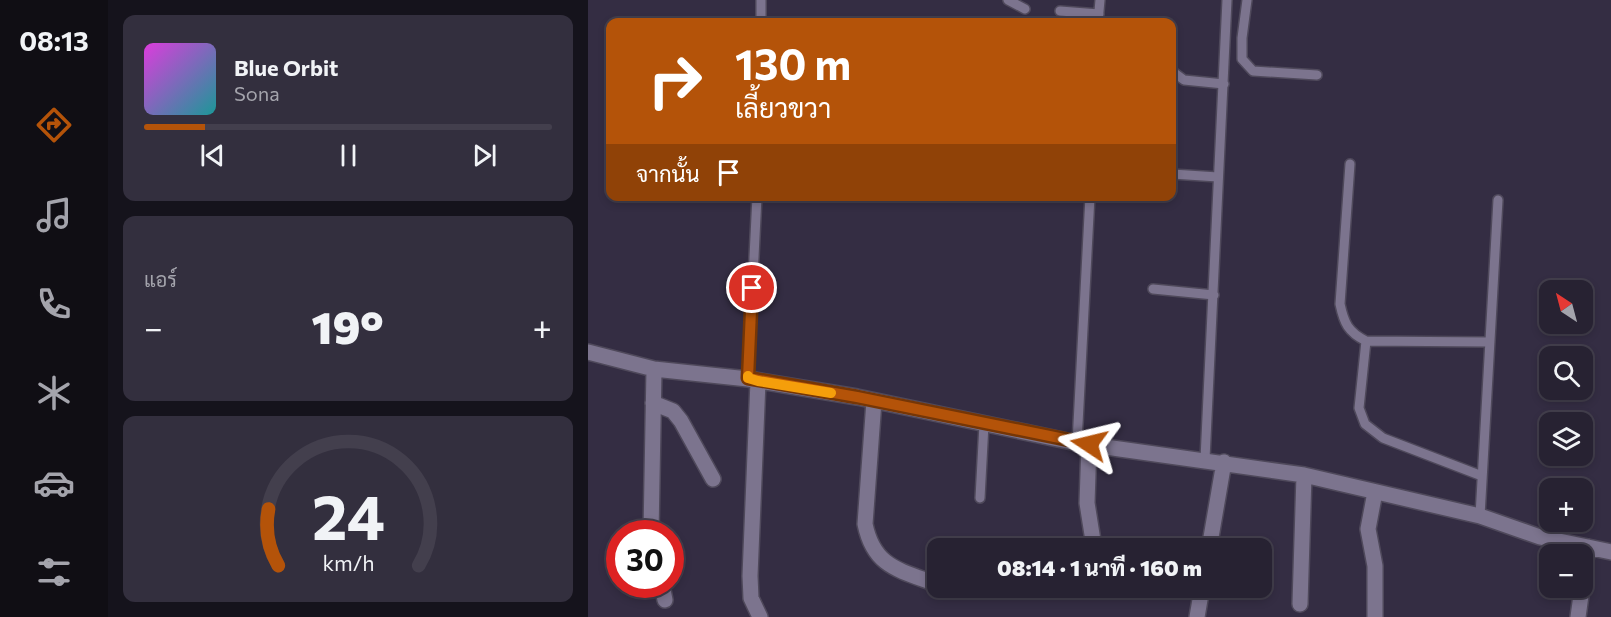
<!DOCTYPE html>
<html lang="th">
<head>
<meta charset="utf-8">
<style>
	:root { --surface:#272232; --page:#332f3e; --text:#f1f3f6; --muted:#a4a4ac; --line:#433f4d; --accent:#b45309 }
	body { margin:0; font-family:Commissioner,Sarabun,sans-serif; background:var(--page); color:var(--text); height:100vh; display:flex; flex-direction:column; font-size:22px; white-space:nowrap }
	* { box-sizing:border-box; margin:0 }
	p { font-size:20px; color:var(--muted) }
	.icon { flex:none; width:33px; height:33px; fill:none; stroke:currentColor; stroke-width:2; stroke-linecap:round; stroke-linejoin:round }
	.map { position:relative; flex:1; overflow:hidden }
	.side { display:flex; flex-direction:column; gap:15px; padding:15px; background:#15131c; width:480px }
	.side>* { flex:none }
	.top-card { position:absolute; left:18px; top:18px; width:570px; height:183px; border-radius:12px; box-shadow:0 3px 9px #0003,0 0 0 2px var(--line); background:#b45309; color:#fff; overflow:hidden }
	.needle { width:39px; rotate:324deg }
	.buttons { position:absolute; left:951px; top:280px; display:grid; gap:12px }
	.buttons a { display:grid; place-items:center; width:54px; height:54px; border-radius:12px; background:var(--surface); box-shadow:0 3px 9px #0003,0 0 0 2px var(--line); font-size:30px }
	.speed { position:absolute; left:18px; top:520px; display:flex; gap:12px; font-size:30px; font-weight:700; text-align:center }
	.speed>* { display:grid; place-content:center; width:78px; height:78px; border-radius:50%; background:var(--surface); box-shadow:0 3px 9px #0003,0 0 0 2px var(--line); line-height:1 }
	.speed .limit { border:9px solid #d22; background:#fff; color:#111 }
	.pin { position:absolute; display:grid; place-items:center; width:51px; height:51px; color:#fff; margin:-26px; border:3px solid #fff; border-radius:50%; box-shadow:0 2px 6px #0007 }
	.me { position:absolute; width:66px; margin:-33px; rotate:280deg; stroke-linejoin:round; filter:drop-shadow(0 0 4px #0008) }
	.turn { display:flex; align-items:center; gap:21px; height:126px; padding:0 30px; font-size:27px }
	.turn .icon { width:78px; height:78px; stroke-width:2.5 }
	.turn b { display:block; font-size:42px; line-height:51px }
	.then { display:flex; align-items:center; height:57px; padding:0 30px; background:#0003; gap:12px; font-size:22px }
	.big { font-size:45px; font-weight:800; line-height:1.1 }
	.side .tile { flex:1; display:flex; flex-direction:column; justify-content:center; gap:9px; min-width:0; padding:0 21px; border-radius:12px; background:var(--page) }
	.side .dial { align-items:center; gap:0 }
	.dial svg { height:156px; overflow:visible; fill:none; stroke:var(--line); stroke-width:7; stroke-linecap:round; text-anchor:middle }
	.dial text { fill:var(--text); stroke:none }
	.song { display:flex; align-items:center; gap:18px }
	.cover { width:72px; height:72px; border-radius:9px; background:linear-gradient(135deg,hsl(300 70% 55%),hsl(180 70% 35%)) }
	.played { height:6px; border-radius:3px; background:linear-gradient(90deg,var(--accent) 15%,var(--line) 15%) }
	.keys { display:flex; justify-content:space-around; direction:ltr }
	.heat { display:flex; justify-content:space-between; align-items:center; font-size:33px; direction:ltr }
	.trip { position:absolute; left:339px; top:538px; width:345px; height:60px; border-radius:12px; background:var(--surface); box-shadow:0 3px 9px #0003,0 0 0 2px var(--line); font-weight:800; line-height:60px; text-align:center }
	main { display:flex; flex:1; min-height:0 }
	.menu { display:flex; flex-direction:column; width:108px; justify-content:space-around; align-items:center; background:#100e14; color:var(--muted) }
	.menu .icon { width:42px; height:42px }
	.menu .selected { color:var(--accent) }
	.menu b { font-size:27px; color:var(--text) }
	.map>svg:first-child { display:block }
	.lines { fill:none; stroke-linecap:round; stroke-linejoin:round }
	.lane-casing { stroke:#4f495b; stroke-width:12 }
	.street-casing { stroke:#4f495b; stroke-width:18 }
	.lane { stroke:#7c748e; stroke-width:9 }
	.street { stroke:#7c748e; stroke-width:15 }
	.route-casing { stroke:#753606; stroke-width:15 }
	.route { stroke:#b45309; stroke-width:10 }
	.slow { stroke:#f59e0b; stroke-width:10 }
</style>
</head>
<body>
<main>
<nav class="menu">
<b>08:13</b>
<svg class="icon selected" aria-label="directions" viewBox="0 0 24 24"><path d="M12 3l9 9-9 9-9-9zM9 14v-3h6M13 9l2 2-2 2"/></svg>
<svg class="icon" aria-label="music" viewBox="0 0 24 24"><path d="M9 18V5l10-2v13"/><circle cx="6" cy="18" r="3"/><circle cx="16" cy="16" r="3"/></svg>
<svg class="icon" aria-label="phone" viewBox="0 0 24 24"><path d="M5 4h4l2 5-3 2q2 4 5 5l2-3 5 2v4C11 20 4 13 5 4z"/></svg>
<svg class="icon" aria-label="climate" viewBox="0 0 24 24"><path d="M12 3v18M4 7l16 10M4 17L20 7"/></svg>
<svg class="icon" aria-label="car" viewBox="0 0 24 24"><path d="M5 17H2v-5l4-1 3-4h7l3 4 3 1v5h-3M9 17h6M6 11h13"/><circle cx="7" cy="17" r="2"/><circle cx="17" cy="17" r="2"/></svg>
<svg class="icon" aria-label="filters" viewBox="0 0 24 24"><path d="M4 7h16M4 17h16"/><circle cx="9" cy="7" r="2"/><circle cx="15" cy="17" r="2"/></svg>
</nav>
<section class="side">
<div class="tile">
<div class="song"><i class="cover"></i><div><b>Blue Orbit</b><p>Sona</p></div></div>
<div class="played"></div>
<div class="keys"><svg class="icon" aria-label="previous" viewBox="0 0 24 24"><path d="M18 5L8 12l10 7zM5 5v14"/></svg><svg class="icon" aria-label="pause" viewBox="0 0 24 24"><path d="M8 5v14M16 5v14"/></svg><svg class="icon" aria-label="next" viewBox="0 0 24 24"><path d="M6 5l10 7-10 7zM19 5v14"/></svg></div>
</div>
<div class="tile"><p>แอร์</p>
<div class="heat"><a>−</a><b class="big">19°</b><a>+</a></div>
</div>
<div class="tile dial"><svg viewBox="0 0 100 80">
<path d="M14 69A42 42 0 1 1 86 69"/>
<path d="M14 69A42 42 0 0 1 9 40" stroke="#b45309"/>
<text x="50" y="56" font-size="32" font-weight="700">24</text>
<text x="50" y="72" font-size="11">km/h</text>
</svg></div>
</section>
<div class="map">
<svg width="1023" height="617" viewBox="0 0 1023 617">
	<rect width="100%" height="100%" fill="#342d43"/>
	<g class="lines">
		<g class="lane-casing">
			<path id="lane" d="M420 0 437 9
				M659 0 654 38V59L665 71 729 75
				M472 11 511 14
				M173 22V0
				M510 22 512 0
				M584 71 596 80 636 84
				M762 164 752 304C756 323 760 332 778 341
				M584 174 630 177
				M565 289 626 295
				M160 379 169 196
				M489 443 502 196
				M617 459 639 0
				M894 476 795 438 777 424 771 408 778 341 902 342
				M392 498 396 424
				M892 516 910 200"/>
		</g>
		<g class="street-casing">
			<path id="street" d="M0 352 66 369 160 379 269 397 489 443 716 475 892 516 952 537 1023 552
				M170 381 162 576 163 598 172 617
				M286 401 277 524C285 563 306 569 340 581
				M65 403 85 411 93 421 125 479
				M501 444 499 503 506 547
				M63 534 66 369
				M621 549 636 462
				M74 585 77 600
				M994 585 1000 547
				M712 604 716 475
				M609 617 614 588
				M787 617V566L780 529 787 492
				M990 617 994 588"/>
		</g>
		<use href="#lane" class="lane"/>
		<use href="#street" class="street"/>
	</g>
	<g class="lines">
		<g class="route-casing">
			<path id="route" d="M164 288 160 378 269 397 501 444"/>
		</g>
		<use href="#route" class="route"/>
		<path class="slow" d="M160 376V378L170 381 243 393"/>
	</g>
</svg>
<div class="buttons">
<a><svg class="needle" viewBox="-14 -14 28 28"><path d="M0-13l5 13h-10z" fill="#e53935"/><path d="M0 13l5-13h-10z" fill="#a4a4ac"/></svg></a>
<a><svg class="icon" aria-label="search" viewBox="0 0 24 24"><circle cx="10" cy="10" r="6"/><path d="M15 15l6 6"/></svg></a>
<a><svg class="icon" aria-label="layers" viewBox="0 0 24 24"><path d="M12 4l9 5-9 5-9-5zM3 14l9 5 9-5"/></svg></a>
<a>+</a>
<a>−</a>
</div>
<div class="speed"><div class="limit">30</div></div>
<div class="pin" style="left:164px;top:288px;background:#d93025"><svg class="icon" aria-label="arrive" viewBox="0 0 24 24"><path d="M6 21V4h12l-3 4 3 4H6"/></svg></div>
<svg class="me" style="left:501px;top:444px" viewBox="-20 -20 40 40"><path d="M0-17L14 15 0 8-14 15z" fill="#b45309" stroke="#fff" stroke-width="4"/></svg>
<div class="trip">08:14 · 1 นาที · 160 m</div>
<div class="top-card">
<div class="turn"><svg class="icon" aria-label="right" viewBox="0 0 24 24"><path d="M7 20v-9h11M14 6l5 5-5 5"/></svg><div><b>130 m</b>เลี้ยวขวา</div></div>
<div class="then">จากนั้น<svg class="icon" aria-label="arrive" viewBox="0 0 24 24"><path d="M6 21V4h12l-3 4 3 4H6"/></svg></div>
</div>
</div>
</main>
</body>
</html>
